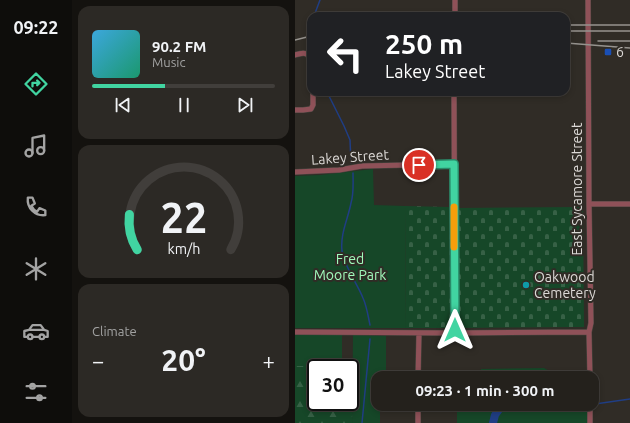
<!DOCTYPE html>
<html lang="en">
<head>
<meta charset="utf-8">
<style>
	:root { --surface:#24211c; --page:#2c2925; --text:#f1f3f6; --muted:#a3a3a3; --line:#413e3b; --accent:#41d4a1 }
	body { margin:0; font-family:Ubuntu,sans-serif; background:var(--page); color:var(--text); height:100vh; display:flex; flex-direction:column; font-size:15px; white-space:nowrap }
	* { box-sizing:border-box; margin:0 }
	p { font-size:13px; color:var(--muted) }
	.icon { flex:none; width:22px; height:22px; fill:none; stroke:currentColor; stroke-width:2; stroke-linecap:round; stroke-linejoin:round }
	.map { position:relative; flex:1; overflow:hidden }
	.side { display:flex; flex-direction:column; gap:6px; padding:6px; background:#14120f; width:223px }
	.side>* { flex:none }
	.hud { position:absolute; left:12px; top:12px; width:263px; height:84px; border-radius:12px; box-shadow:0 2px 6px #0003,0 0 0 1px var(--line); background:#202124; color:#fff; overflow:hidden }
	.speed { position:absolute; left:12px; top:359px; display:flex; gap:8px; font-size:20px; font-weight:700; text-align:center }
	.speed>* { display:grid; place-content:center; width:52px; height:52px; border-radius:50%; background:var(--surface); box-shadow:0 2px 6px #0003,0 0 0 1px var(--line); line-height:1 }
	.speed .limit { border:2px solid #111; border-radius:6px; background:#fff; color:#111 }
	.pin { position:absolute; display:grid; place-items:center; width:34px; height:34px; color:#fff; margin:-17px; border:2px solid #fff; border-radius:50%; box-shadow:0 1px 4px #0007 }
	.me { position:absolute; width:44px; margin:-22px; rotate:0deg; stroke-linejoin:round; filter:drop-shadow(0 0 3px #0008) }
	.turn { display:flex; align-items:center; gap:14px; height:84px; padding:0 12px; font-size:18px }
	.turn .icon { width:52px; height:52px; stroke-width:2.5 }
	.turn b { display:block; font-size:28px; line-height:34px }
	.big { font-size:30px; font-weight:600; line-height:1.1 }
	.side .widget { flex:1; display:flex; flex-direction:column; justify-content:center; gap:6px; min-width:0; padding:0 14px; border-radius:12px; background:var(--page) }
	.side .dial { align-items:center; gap:0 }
	.dial svg { height:104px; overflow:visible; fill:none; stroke:var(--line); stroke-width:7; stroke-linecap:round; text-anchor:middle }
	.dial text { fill:var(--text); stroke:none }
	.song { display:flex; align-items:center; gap:12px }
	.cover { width:48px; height:48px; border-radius:6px; background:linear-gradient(135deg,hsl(200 70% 55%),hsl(160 70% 35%)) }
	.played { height:4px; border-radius:2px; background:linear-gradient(90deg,var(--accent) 40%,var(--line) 40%) }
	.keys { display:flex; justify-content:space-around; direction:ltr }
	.heat { display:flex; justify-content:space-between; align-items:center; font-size:22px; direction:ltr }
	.trip { position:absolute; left:76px; top:371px; width:228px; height:40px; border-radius:12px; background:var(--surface); box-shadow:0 2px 6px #0003,0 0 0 1px var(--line); font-weight:600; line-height:40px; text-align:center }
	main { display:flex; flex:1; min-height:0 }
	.tabs { display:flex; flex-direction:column; width:72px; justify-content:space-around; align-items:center; background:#0e0d0b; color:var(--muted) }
	.tabs .icon { width:28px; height:28px }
	.tabs .active { color:var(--accent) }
	.tabs b { font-size:18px; color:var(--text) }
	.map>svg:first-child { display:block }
	.green { fill:#164728 }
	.forest { fill:url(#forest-firs); fill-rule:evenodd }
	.cemetery { fill:url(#cemetery-stones) }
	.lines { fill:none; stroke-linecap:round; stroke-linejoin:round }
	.stream { stroke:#203e84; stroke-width:1.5 }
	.river { stroke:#203e84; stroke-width:8 }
	.minor-casing { stroke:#4c4842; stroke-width:6 }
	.minor { stroke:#8f5158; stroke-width:5 }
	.rail { stroke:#96938e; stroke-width:1.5 }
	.route-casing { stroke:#2a8a69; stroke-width:10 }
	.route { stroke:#41d4a1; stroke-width:7 }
	.slow { stroke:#f59e0b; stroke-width:7 }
	.transit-dot { fill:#1a4fb4; stroke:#302c26; stroke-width:1.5 }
	.culture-dot { fill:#0f9aa8; stroke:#302c26; stroke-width:1.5 }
	.labels { text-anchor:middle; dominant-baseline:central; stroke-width:4; stroke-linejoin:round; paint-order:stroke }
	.poi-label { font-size:14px; fill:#dcd9d6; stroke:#302c26; text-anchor:start }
	.street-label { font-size:14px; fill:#dcd9d6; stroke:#302c26 }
	.park-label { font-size:14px; fill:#a0fabb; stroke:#302c26 }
</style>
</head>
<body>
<main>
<nav class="tabs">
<b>09:22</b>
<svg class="icon active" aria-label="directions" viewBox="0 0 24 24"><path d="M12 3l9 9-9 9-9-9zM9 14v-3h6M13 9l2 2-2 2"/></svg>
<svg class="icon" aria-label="music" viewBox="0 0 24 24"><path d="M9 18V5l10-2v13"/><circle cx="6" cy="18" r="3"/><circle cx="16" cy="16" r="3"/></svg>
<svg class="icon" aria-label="phone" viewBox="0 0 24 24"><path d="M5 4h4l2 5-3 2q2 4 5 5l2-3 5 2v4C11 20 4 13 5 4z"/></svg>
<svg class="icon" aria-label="climate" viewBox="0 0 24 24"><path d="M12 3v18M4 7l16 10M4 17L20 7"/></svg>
<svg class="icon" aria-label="car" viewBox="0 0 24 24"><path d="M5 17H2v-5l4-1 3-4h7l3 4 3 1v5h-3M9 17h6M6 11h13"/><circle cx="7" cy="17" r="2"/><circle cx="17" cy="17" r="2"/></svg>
<svg class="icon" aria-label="filters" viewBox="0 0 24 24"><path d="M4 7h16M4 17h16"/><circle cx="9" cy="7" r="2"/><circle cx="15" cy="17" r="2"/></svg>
</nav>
<section class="side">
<div class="widget">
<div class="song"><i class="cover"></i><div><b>90.2 FM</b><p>Music</p></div></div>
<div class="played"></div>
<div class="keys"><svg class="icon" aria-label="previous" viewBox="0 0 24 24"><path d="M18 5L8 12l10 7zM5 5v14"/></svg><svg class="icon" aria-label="pause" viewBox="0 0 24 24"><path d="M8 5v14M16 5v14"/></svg><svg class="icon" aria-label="next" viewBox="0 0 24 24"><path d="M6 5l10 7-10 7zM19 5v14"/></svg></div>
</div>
<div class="widget dial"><svg viewBox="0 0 100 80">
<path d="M14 69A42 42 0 1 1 86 69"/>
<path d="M14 69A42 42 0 0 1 8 42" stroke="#41d4a1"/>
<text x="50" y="56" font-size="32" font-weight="700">22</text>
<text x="50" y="72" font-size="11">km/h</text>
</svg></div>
<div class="widget"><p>Climate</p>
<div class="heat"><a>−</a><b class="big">20°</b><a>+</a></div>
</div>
</section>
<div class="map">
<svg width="335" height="423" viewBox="0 0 335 423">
	<defs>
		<pattern id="forest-firs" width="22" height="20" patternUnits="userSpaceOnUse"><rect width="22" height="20" fill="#164728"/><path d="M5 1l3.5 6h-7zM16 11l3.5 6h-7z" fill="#376146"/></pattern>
		<pattern id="cemetery-stones" width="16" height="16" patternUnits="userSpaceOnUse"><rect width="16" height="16" fill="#164728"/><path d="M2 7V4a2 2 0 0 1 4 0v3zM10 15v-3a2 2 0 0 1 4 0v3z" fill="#376146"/></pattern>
	</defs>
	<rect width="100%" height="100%" fill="#302c26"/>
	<path class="green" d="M78 169 79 205 110 206 111 328H0V176L25 175Z
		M0 335H47V366H0Z
		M58 335 91 336V378H83V404H85V423H57Z
		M249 368 267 378H161V376H185L186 369Z
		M162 404H292V423H162Z"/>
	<path class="forest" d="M0 366H58L57 423H0ZM21 368H55V402H21Z"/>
	<path class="cemetery" d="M110 206 154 207 155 326 153 328H111Z
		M288 207 289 327 164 328 163 208Z"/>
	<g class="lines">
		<path class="stream" d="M19 16 25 0
			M32 92 49 126 55 140 56 163
			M58 173C58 183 59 193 56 203 53 219 45 234 47 251 50 268 62 283 68 298 72 307 73 316 75 325
			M300 404 335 399
			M67 423 75 339"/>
		<path class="river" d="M256 404 264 406 290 405
			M198 423 200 415 208 404"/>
		<g class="minor-casing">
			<path id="minor" d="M160 0V16
				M293 0 294 204 296 323 294 332 295 378
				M0 55C15 50 14 56 16 68
				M159 92 160 333
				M0 110H8L16 109 18 105V92
				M0 172 44 170 67 166 159 164
				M294 204H335
				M0 332 160 333 294 332
				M123 378 124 333
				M295 404V423
				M123 423V404"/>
		</g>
		<use href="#minor" class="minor"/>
		<path class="rail" d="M271 25H335
			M271 31H335
			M0 40 16 36
			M303 41H335
			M271 43 335 48"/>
	</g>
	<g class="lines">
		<g class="route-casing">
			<path id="route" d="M124 165 159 164 160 330"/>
		</g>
		<use href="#route" class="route"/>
		<path class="slow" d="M159 207V247"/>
	</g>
	<rect class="transit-dot" x="309" y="48" width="8" height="8" rx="2"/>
	<circle class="culture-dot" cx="231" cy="285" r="4"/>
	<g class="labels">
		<g class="poi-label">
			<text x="321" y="52">6</text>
			<text x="239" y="277">Oakwood<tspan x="239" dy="16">Cemetery</tspan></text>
		</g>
		<g class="street-label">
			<text transform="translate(55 157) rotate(-4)">Lakey Street</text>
			<text transform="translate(282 189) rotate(-90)">East Sycamore Street</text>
		</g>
		<g class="park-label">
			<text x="55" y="259">Fred<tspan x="55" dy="16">Moore Park</tspan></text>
		</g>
	</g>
</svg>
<div class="speed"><div class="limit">30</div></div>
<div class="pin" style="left:124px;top:165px;background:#d93025"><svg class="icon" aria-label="arrive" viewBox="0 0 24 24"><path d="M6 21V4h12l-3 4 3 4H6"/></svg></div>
<svg class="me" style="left:160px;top:330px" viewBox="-20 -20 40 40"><path d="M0-17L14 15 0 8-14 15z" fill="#41d4a1" stroke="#fff" stroke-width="4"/></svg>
<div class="trip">09:23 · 1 min · 300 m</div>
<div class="hud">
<div class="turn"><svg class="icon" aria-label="left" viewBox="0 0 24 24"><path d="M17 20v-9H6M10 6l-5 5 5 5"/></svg><div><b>250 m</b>Lakey Street</div></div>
</div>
</div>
</main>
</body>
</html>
